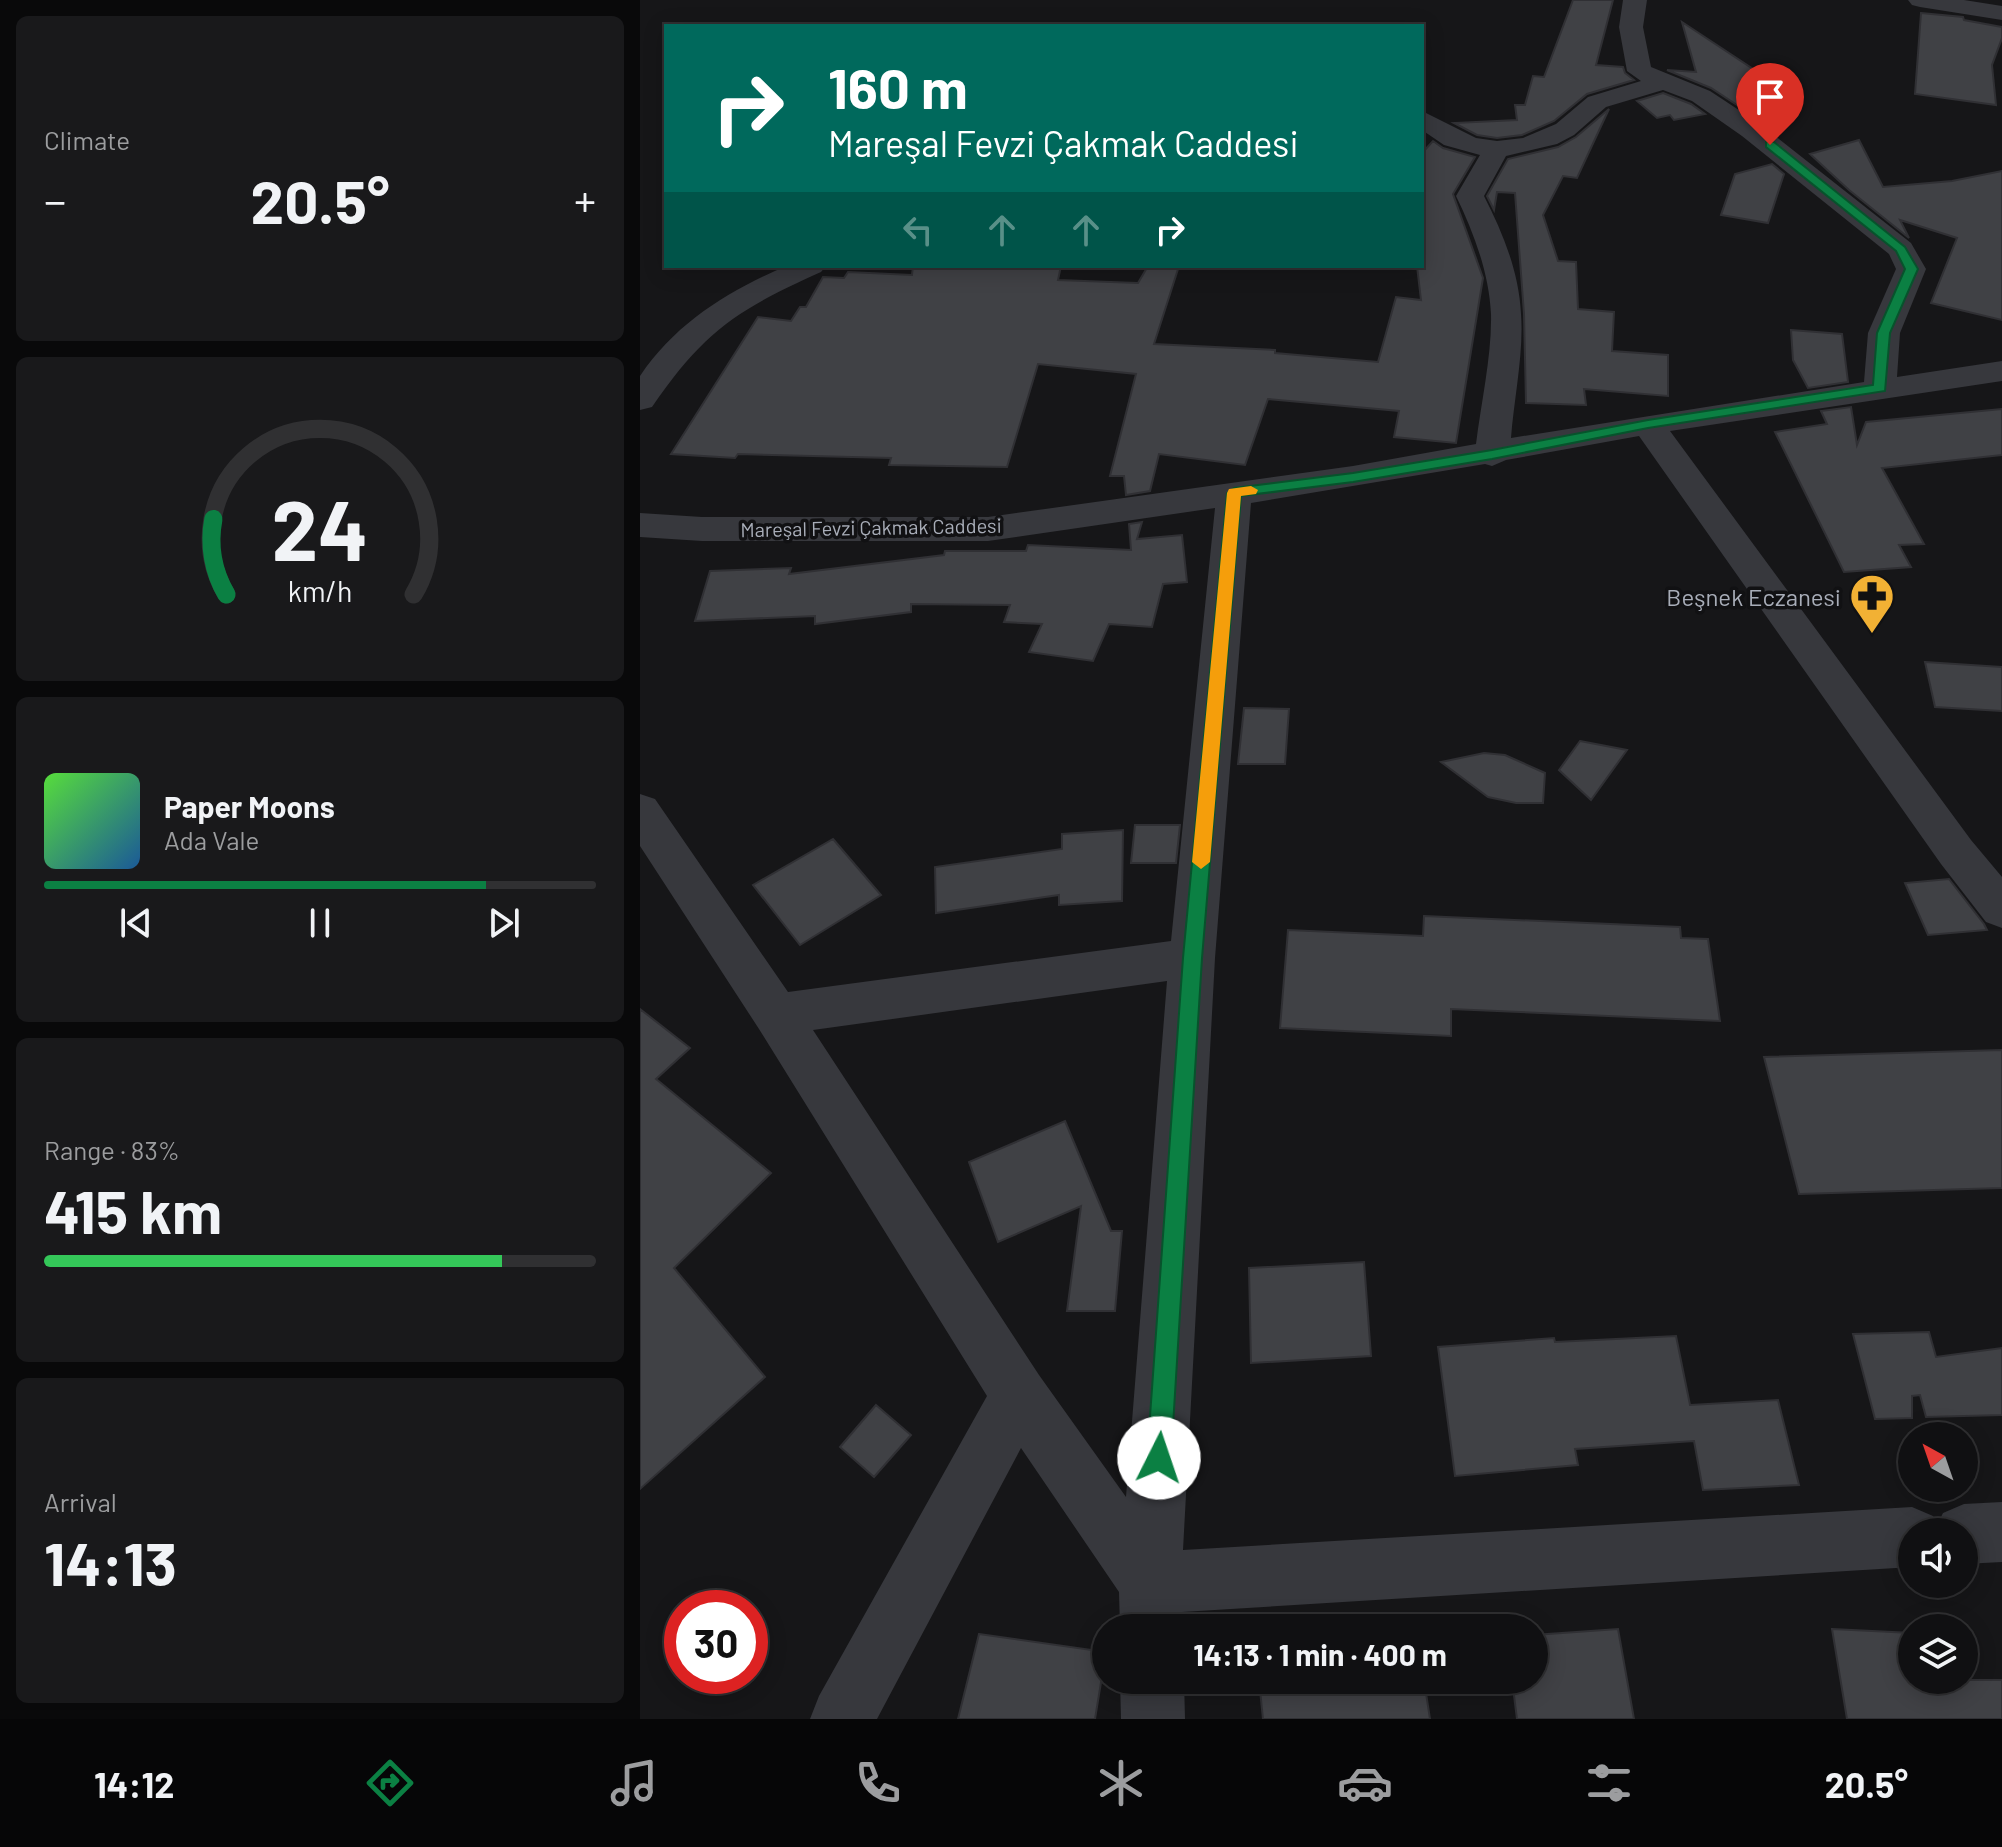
<!DOCTYPE html>
<html lang="en">
<head>
<meta charset="utf-8">
<style>
	:root { --surface:#101012; --page:#19191b; --text:#f1f3f6; --muted:#9c9d9f; --line:#303032; --accent:#0b8043 }
	body { margin:0; font-family:Barlow,sans-serif; background:var(--page); color:var(--text); height:100vh; display:flex; flex-direction:column; font-size:30px; white-space:nowrap }
	* { box-sizing:border-box; margin:0 }
	p { font-size:26px; color:var(--muted) }
	.icon { flex:none; width:44px; height:44px; fill:none; stroke:currentColor; stroke-width:2; stroke-linecap:round; stroke-linejoin:round }
	.map { position:relative; flex:1; overflow:hidden }
	.details { display:flex; flex-direction:column; gap:16px; padding:16px; background:#09090a; width:640px }
	.details>* { flex:none }
	.banner { position:absolute; left:24px; top:24px; width:760px; height:244px; border-radius:0px; box-shadow:0 4px 20px #0003,0 0 0 2px var(--line); background:#00695c; color:#fff; overflow:hidden }
	.needle { width:52px; rotate:320deg }
	.fabs { position:absolute; left:1258px; top:1422px; display:grid; gap:16px }
	.fabs a { display:grid; place-items:center; width:80px; height:80px; border-radius:50%; background:var(--surface); box-shadow:0 4px 20px #0003,0 0 0 2px var(--line); font-size:40px }
	.speed { position:absolute; left:24px; top:1590px; display:flex; gap:16px; font-size:40px; font-weight:700; text-align:center }
	.speed>* { display:grid; place-content:center; width:104px; height:104px; border-radius:50%; background:var(--surface); box-shadow:0 4px 20px #0003,0 0 0 2px var(--line); line-height:1 }
	.speed .limit { border:12px solid #d22; background:#fff; color:#111 }
	.pin { position:absolute; display:grid; place-items:center; width:68px; height:68px; color:#fff; margin:-82px -34px; border-radius:50% 50% 50% 0; rotate:-45deg; box-shadow:0 0 8px #0007 }
	.pin .icon { rotate:45deg }
	.me { position:absolute; width:88px; margin:-44px; rotate:4deg; stroke-linejoin:round; filter:drop-shadow(0 0 6px #0008) }
	.turn { display:flex; align-items:center; gap:28px; height:168px; padding:0 32px; font-size:36px }
	.turn .icon { width:104px; height:104px; stroke-width:2.5 }
	.turn b { display:block; font-size:56px; line-height:68px }
	.lanes { display:flex; align-items:center; height:76px; padding:0 32px; background:#0003; justify-content:center; gap:40px; direction:ltr }
	.lanes .off { opacity:.35 }
	.big { font-size:60px; font-weight:700; line-height:1.1 }
	.details .widget { flex:1; display:flex; flex-direction:column; justify-content:center; gap:12px; min-width:0; padding:0 28px; border-radius:12px; background:var(--page) }
	.details .dial { align-items:center; gap:0 }
	.dial svg { height:208px; overflow:visible; fill:none; stroke:var(--line); stroke-width:7; stroke-linecap:round; text-anchor:middle }
	.dial text { fill:var(--text); stroke:none }
	.song { display:flex; align-items:center; gap:24px }
	.cover { width:96px; height:96px; border-radius:12px; background:linear-gradient(135deg,hsl(110 70% 55%),hsl(210 70% 35%)) }
	.played { height:8px; border-radius:4px; background:linear-gradient(90deg,var(--accent) 80%,var(--line) 80%) }
	.keys { display:flex; justify-content:space-around; direction:ltr }
	.heat { display:flex; justify-content:space-between; align-items:center; font-size:44px; direction:ltr }
	.charge { height:12px; border-radius:6px; background:linear-gradient(90deg,#34c759 83%,var(--line) 0) }
	.trip { position:absolute; left:452px; top:1614px; width:456px; height:80px; border-radius:40px; background:var(--surface); box-shadow:0 4px 20px #0003,0 0 0 2px var(--line); font-weight:700; line-height:80px; text-align:center }
	.menu { display:flex; height:128px; justify-content:space-around; align-items:center; background:#060607; color:var(--muted) }
	.menu .icon { width:56px; height:56px }
	.menu .selected { color:var(--accent) }
	.menu b { font-size:36px; color:var(--text) }
	main { display:flex; flex:1; min-height:0 }
	.map>svg:first-child { display:block }
	.building { fill:#404145; stroke:#303034; stroke-width:2 }
	.lines { fill:none; stroke-linecap:round; stroke-linejoin:round }
	.minor { fill:#37383d; fill-rule:evenodd }
	.route { fill:#0b8043; stroke:#07532c; stroke-width:2 }
	.slow { fill:#f59e0b }
	.labels { text-anchor:middle; dominant-baseline:central; stroke-width:7; stroke-linejoin:round; paint-order:stroke }
	.far-street-label { font-size:20px; fill:#a8adb8; stroke:#111113 }
	.poi-label { font-size:24px; fill:#a8adb8; stroke:#111113; text-anchor:end }
</style>
</head>
<body>
<main>
<section class="details">
<div class="widget"><p>Climate</p>
<div class="heat"><a>−</a><b class="big">20.5°</b><a>+</a></div>
</div>
<div class="widget dial"><svg viewBox="0 0 100 80">
<path d="M14 69A42 42 0 1 1 86 69"/>
<path d="M14 69A42 42 0 0 1 9 40" stroke="#0b8043"/>
<text x="50" y="56" font-size="32" font-weight="700">24</text>
<text x="50" y="72" font-size="11">km/h</text>
</svg></div>
<div class="widget">
<div class="song"><i class="cover"></i><div><b>Paper Moons</b><p>Ada Vale</p></div></div>
<div class="played"></div>
<div class="keys"><svg class="icon" aria-label="previous" viewBox="0 0 24 24"><path d="M18 5L8 12l10 7zM5 5v14"/></svg><svg class="icon" aria-label="pause" viewBox="0 0 24 24"><path d="M8 5v14M16 5v14"/></svg><svg class="icon" aria-label="next" viewBox="0 0 24 24"><path d="M6 5l10 7-10 7zM19 5v14"/></svg></div>
</div>
<div class="widget"><p>Range · 83%</p><b class="big">415 km</b><div class="charge"></div></div>
<div class="widget"><p>Arrival</p><b class="big">14:13</b></div>
</section>
<div class="map">
<svg width="1362" height="1719" viewBox="0 0 1362 1719">
	<rect width="100%" height="100%" fill="#161618"/>
	<path class="building" d="M933 0H973L956 65 983 67 985 73 994 80 947 94 914 121 882 135 857 138 837 135 814 123 877 120 875 105H885L893 76 904 77Z
		M1281 13 1323 17 1324 20 1362 27V38L1352 65 1356 105 1275 94Z
		M1042 22 1154 96 1100 107 1071 88 1027 70 1056 72Z
		M1023 93 1051 104 1065 114 1034 120 1030 115 1017 118 997 101Z
		M969 109 937 178 923 176 903 215 918 261 936 262 938 309 974 312 972 351 1028 355V396L944 389 946 405 886 403 884 314 875 193 857 192 854 210 847 196 868 159 918 147 936 137Z
		M1219 140 1243 187 1312 181 1362 171V320L1291 303 1317 238 1260 220 1269 238 1209 190 1170 154Z
		M793 141 803 148 835 157 813 194 843 278 816 443 754 437 759 411 628 399 605 465 519 454 510 491 486 495 484 476H470L496 374 398 364 367 467 249 465 251 458 98 454 95 458 31 454 118 317 151 321 160 307H166L183 277 204 278 208 272 272 275 273 266H421L418 280 498 283 508 266H539L514 344 635 350V353L738 362 756 297 781 300 777 266H782V153Z
		M1132 164 1144 174 1128 223 1081 215 1095 174Z
		M1151 330 1202 334 1208 382 1168 388 1153 360Z
		M1211 407 1217 445 1226 422 1362 409V455L1242 468 1284 544 1259 545 1271 567 1204 572 1135 432 1187 424 1181 411Z
		M502 522 497 539 542 535 547 582 523 584 512 627 469 624 453 661 389 652 402 624 364 622 370 605 271 604V612L175 624V616L55 621 70 571 151 568 149 574 304 555 305 551H386L388 545 491 550 489 524Z
		M1285 662 1362 667V711L1295 707Z
		M604 708 649 709 645 764H598Z
		M940 741 987 750 951 800 919 770Z
		M844 753 865 755 905 773 903 803H876L848 797 801 762Z
		M495 825H540L536 863H491Z
		M483 830 482 901 419 905V895L296 913 295 867 422 849V834Z
		M193 839 241 895 160 945 113 885Z
		M1309 879 1344 924 1347 930 1288 935 1265 883Z
		M784 916 1040 927 1041 938 1068 939 1080 1021 811 1009V1036L640 1028 648 930 783 936Z
		M0 1009 50 1048 16 1079 131 1173 34 1268 125 1377 0 1489Z
		M1362 1050V1188L1159 1194 1124 1057Z
		M425 1121 471 1231H482L475 1311H427L441 1206 358 1242 329 1162Z
		M724 1262 731 1356 611 1363 609 1268Z
		M1289 1332 1296 1357 1362 1348V1415L1286 1417 1280 1395 1272 1396V1418L1235 1419 1213 1334Z
		M1036 1336 1050 1405 1138 1400 1159 1485 1063 1490 1054 1441 935 1449 938 1465 815 1476 798 1347 914 1338 915 1342Z
		M236 1405 271 1435 234 1477 200 1447Z
		M978 1629 994 1719H877L872 1680H894V1635Z
		M1192 1629 1272 1633V1680H1362V1719H1207Z
		M339 1634 466 1652 455 1719H318Z
		M619 1680H784L790 1719H623Z"/>
	<g class="lines">
		<path class="minor" d="M983 0H1007L1003 27 1011 67 1070 91 1120 124 1271 243 1286 269 1260 333 1257 377 1362 361V381L1030 431 1331 840 1362 877V928L1346 922 1301 864 999 436 866 460 852 466 845 464 611 503 575 958 543 1550 1272 1507 1293 1516 1297 1525 1303 1513 1324 1504 1362 1502V1562L1324 1564V1532H1272V1567L542 1612V1628H480L479 1592 381 1448 237 1719H170L179 1696 347 1396 119 1029 0 846V794L15 799 148 992 531 941 575 508 348 541H62L0 537V513L62 517H348L713 466 836 444C841 403 852 355 851 314 849 273 834 233 816 196L840 155 804 145 782 130V111L836 138 857 141 883 138 916 124 948 97 1001 81 987 71 979 27ZM1023 90 1052 101 1102 136 1249 254 1256 269 1228 333 1224 382 871 438C874 399 884 352 881 314 879 272 863 233 844 196L866 156 917 144 934 135 966 107ZM527 981 486 1497 399 1375 173 1030Z
			M1268 0H1324L1362 6V20L1280 7 1272 5Z
			M146 266H186L181 272C97 310 65 330 12 407L0 410V376C37 322 87 292 146 266Z
			M480 1680H544L545 1719H481Z"/>
	</g>
	<path class="route" d="M1126 142H1134L1265 247 1278 269 1250 333 1245 391 1008 428 852 459 713 482 601 496 562 958 531 1458 527 1467 519 1470 510 1467 507 1458 543 958 587 493 594 488 713 473 852 450 1008 420 1233 385 1237 333 1265 269 1256 251 1126 147Z"/>
	<path class="slow" d="M611 486 618 490 616 494 601 496 570 862 561 869 552 862 587 493 589 489Z"/>
	<defs>
		<g id="pharmacy-pin" transform="scale(2.3)"><path d="M0 17L-7.5 6A9.5 9.5 0 1 1 7.5 6Z" fill="#f2b134" stroke="#111113"/><path d="M-2-6h4v4h4v4h-4v4h-4v-4h-4v-4h4Z" fill="#111"/></g>
	</defs>
	<g fill-rule="evenodd">
		<use href="#pharmacy-pin" x="1232" y="596"/>
	</g>
	<g class="labels">
		<g class="far-street-label">
			<text transform="translate(231 527) rotate(-1)">Mareşal Fevzi Çakmak Caddesi</text>
		</g>
		<g class="poi-label">
			<text x="1201" y="596">Beşnek Eczanesi</text>
		</g>
	</g>
</svg>
<div class="fabs">
<a><svg class="needle" viewBox="-14 -14 28 28"><path d="M0-13l5 13h-10z" fill="#e53935"/><path d="M0 13l5-13h-10z" fill="#9c9d9f"/></svg></a>
<a><svg class="icon" aria-label="sound" viewBox="0 0 24 24"><path d="M4 9h4l5-4v14l-5-4H4zM17 9q2 3 0 6"/></svg></a>
<a><svg class="icon" aria-label="layers" viewBox="0 0 24 24"><path d="M12 4l9 5-9 5-9-5zM3 14l9 5 9-5"/></svg></a>
</div>
<div class="speed"><div class="limit">30</div></div>
<div class="pin" style="left:1130px;top:145px;background:#d93025"><svg class="icon" aria-label="arrive" viewBox="0 0 24 24"><path d="M6 21V4h12l-3 4 3 4H6"/></svg></div>
<svg class="me" style="left:519px;top:1458px" viewBox="-20 -20 40 40"><circle r="19" fill="#fff"/><path d="M0-13L10 11 0 6-10 11z" fill="#0b8043"/></svg>
<div class="trip">14:13 · 1 min · 400 m</div>
<div class="banner">
<div class="turn"><svg class="icon" aria-label="right" viewBox="0 0 24 24"><path d="M7 20v-9h11M14 6l5 5-5 5"/></svg><div><b>160 m</b>Mareşal Fevzi Çakmak Caddesi</div></div>
<div class="lanes"><svg class="icon off" aria-label="left" viewBox="0 0 24 24"><path d="M17 20v-9H6M10 6l-5 5 5 5"/></svg><svg class="icon off" aria-label="ahead" viewBox="0 0 24 24"><path d="M12 20V5M6 11l6-6 6 6"/></svg><svg class="icon off" aria-label="ahead" viewBox="0 0 24 24"><path d="M12 20V5M6 11l6-6 6 6"/></svg><svg class="icon" aria-label="right" viewBox="0 0 24 24"><path d="M7 20v-9h11M14 6l5 5-5 5"/></svg></div>
</div>
</div>
</main>
<nav class="menu">
<b>14:12</b>
<svg class="icon selected" aria-label="directions" viewBox="0 0 24 24"><path d="M12 3l9 9-9 9-9-9zM9 14v-3h6M13 9l2 2-2 2"/></svg>
<svg class="icon" aria-label="music" viewBox="0 0 24 24"><path d="M9 18V5l10-2v13"/><circle cx="6" cy="18" r="3"/><circle cx="16" cy="16" r="3"/></svg>
<svg class="icon" aria-label="phone" viewBox="0 0 24 24"><path d="M5 4h4l2 5-3 2q2 4 5 5l2-3 5 2v4C11 20 4 13 5 4z"/></svg>
<svg class="icon" aria-label="climate" viewBox="0 0 24 24"><path d="M12 3v18M4 7l16 10M4 17L20 7"/></svg>
<svg class="icon" aria-label="car" viewBox="0 0 24 24"><path d="M5 17H2v-5l4-1 3-4h7l3 4 3 1v5h-3M9 17h6M6 11h13"/><circle cx="7" cy="17" r="2"/><circle cx="17" cy="17" r="2"/></svg>
<svg class="icon" aria-label="filters" viewBox="0 0 24 24"><path d="M4 7h16M4 17h16"/><circle cx="9" cy="7" r="2"/><circle cx="15" cy="17" r="2"/></svg>
<b>20.5°</b>
</nav>
</body>
</html>
